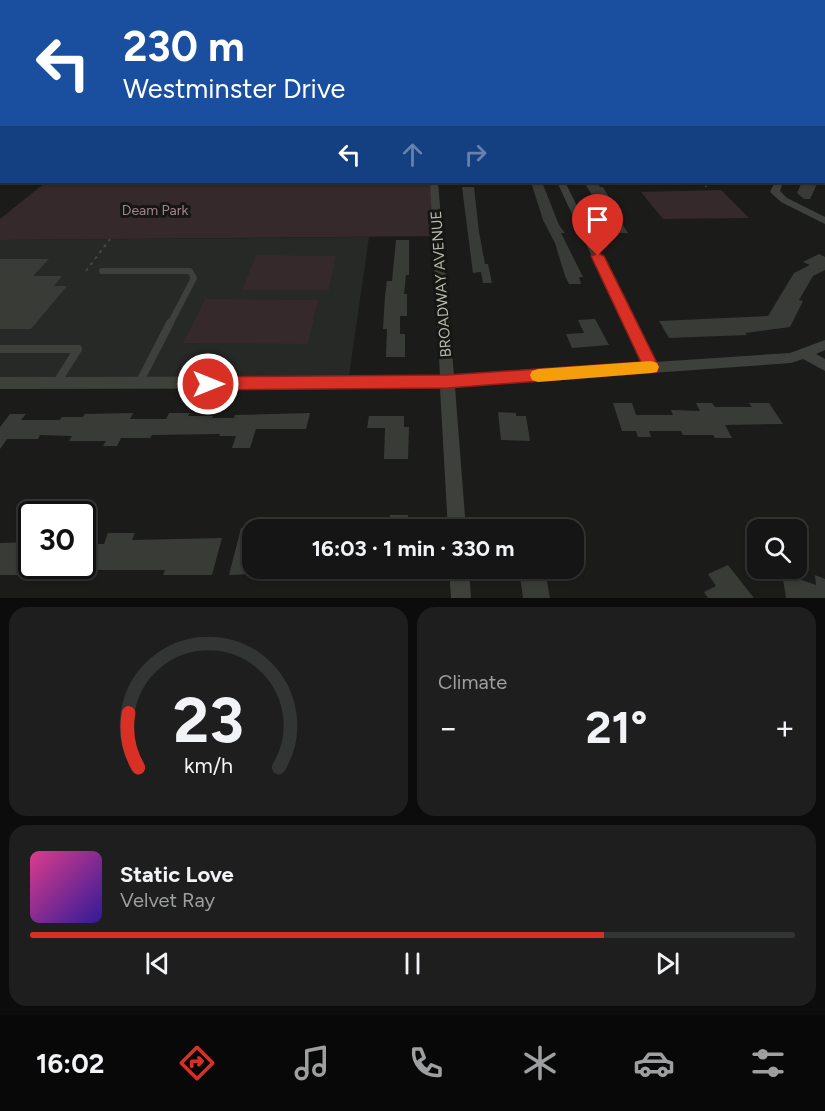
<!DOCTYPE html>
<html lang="en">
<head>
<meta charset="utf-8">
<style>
	:root { --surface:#141514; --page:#1d1e1d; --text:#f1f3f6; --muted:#9d9fa0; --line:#333434; --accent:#d93025 }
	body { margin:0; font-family:Figtree,sans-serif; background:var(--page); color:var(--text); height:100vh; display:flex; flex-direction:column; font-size:22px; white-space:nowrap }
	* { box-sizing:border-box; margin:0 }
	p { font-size:20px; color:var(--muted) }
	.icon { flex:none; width:33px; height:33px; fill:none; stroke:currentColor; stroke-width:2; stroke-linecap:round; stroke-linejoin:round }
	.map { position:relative; height:598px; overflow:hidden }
	.drawer { display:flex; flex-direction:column; gap:9px; padding:9px; background:#0b0c0b; flex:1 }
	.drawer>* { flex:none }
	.banner { position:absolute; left:0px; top:0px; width:825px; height:183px; box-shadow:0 2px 4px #0004,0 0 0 2px var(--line); background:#1a4fa0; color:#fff; overflow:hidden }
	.controls { position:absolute; left:747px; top:519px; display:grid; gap:12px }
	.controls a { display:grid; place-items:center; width:60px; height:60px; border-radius:12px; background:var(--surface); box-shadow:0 2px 4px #0004,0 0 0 2px var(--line); font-size:30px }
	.speed { position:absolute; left:18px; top:501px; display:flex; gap:12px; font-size:30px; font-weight:700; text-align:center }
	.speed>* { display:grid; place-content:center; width:78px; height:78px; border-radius:50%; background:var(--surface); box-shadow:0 2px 4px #0004,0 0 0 2px var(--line); line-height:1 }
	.speed .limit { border:3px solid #111; border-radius:9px; background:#fff; color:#111 }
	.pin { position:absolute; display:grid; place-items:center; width:51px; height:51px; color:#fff; margin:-62px -26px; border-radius:50% 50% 50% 0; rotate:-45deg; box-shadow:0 0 6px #0007 }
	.pin .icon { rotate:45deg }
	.me { position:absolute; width:66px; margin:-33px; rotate:90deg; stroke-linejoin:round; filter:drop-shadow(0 0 4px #0008) }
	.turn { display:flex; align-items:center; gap:21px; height:126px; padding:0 24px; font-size:27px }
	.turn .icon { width:78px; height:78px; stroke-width:2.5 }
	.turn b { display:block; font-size:42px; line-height:51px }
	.lanes { display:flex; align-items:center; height:57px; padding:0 24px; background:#0003; justify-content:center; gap:30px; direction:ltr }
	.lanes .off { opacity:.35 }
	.big { font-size:45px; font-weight:700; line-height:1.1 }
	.drawer .widget { flex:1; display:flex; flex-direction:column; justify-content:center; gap:9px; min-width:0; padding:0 21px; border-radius:18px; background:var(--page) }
	.drawer .dial { align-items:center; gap:0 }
	.dial svg { height:156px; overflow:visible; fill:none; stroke:var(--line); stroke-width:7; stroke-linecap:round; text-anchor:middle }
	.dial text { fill:var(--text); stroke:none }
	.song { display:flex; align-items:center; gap:18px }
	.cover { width:72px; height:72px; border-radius:9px; background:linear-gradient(135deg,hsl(330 70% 55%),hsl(250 70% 35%)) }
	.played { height:6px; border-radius:3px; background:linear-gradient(90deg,var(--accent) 75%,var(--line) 75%) }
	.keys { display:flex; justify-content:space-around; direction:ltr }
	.heat { display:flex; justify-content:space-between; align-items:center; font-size:33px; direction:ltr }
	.drawer .tiles { flex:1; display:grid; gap:9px; grid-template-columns:1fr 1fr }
	.widget:last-child { grid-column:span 2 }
	.trip { position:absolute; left:242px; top:519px; width:342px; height:60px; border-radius:18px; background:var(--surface); box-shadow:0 2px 4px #0004,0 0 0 2px var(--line); font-weight:700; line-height:60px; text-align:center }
	.tab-bar { display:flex; height:96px; justify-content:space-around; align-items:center; background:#080808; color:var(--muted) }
	.tab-bar .icon { width:42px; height:42px }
	.tab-bar .active { color:var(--accent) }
	.tab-bar b { font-size:27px; color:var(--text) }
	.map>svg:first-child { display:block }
	.built { fill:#272926 }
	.green { fill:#35292c }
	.building { fill:#393b37 }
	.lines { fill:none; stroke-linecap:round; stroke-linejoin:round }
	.path-far1 { stroke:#464841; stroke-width:1.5; stroke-dasharray:1.5 3; stroke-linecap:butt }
	.path { stroke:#464841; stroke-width:2; stroke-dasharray:3 4.5; stroke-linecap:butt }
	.service-far1 { stroke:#3e413b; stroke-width:6 }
	.service { stroke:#3e413b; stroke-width:8 }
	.minor { fill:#3e413b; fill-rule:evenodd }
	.route { fill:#d93025; stroke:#8d1f18; stroke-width:1.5 }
	.slow { fill:#f59e0b }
	.labels { text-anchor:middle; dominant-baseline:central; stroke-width:6; stroke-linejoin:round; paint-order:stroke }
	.far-park-label { font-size:14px; fill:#a7838e; stroke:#161715 }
	.street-label { font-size:15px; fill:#b7bcac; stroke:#161715 }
</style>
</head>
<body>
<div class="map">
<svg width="825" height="598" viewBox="0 0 825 598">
	<rect width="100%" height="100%" fill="#1b1c1a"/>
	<path class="built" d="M369 237 348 383H0V240Z"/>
	<path class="green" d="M46 182H434L438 236 0 240V219Z
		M721 190 749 218 663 219 641 192Z
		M256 255 336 256 329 290H242Z
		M205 299 318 300 308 344 183 343Z"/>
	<path class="building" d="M531 182H542L559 225 565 233H561L583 277H579L581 284H569L565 276 555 243 543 220Z
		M584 182H597L600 187H603L610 199H606L628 233H615Z
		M802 182H818L810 199H804L797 193Z
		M462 187H474L479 232 485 264H488L492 283H483L481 272 473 273Z
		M396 240H409V275H406L404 294H407V316H400V334H405V357H386L387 329H383L385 296 387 281H392Z
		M819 254 825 257V270L813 276 799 300 803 301 790 327 745 333 747 335 669 338 659 321 768 316 794 273 810 265 803 262Z
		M0 259H49L33 276H62L54 286H67L31 329H0Z
		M595 319 609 345 572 348 566 334 584 333 578 320Z
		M613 403H632L636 415H673L671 410 700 411 696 403H712L715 407H752L749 403H769L783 424 725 425 732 438H715L713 435H683L681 431H649L651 437H638L636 431H622Z
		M498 412 516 413V416H526L530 441 501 440Z
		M133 413 130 419H166L169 413H190L188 416H213L212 418H234L235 415 310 413 306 429H256L250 448H232L236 436H219L220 434 152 435 150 438H121L117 446H103L106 441H69L72 436 40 435 38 439H7L0 449V427L10 414H26L21 420H60L62 417H83L85 414Z
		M369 416H404V427H409L408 459H384L385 428H367Z
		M390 515H408L407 530H389Z
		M241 528H252V574L229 575Z
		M108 533H135L132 540 222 538 212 575H163L165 570H83L81 575H0V543L32 542V566H82V544H104Z
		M728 565 754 598H708L704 592 716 586 708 574Z
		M296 568H350L349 579 294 578Z
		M358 568H386L385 577 358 576Z
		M782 573 816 585 815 575 825 579V598H786Z
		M520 576H546L550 598H523Z"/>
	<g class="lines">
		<path class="path-far1" d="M703 182 707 188"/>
		<path class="path" d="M86 271 110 239"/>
		<path class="service-far1" d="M102 271H190L194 278 170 324"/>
		<path class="service" d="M0 349H78
			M57 382 78 349
			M139 383 170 323"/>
		<path class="minor" d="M0 96H2V101L0 100Z
			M0 113H2V117H0Z
			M0 125H2V129H0Z
			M430 182H438L454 376 642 363 557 182H565L655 362 790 353 825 340V350L816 354 825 359V371L803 359 791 363 455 387 466 530H448L440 388 0 389V377L440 376Z
			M775 182H783L780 191 787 198 825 217V224L781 202 770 192Z
			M449 568H469L471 598H451Z"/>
	</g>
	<linearGradient id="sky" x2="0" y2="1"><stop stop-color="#0f0f0e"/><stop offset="0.53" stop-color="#394049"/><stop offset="1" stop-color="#394049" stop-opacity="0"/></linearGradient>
	<rect width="825" height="177" fill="url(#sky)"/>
	<path class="route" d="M598 253 604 256 659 367 657 372 448 388 208 390 203 388 200 384 203 379 208 377 448 375 641 362 591 256Z"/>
	<path class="slow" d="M651 361 657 363 659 367 657 372 651 373 538 382 532 380 530 375 532 371 538 369Z"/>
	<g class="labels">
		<g class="far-park-label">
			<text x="155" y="210">Deam Park</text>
		</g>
		<g class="street-label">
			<text transform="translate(441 284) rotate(-94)">BROADWAY AVENUE</text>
		</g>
	</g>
</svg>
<div class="controls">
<a><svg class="icon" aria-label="search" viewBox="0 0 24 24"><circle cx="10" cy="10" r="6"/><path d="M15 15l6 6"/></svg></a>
</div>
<div class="speed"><div class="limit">30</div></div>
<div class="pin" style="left:598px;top:256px;background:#d93025"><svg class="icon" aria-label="arrive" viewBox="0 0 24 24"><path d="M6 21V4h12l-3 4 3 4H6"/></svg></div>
<svg class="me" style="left:208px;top:384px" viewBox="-20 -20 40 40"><circle r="17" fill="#d93025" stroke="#fff" stroke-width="3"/><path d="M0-11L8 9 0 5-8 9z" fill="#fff"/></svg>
<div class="trip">16:03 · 1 min · 330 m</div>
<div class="banner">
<div class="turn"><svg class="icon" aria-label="left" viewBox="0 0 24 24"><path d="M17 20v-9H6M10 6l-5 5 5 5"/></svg><div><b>230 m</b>Westminster Drive</div></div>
<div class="lanes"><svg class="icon" aria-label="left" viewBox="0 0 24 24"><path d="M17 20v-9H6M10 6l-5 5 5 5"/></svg><svg class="icon off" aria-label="ahead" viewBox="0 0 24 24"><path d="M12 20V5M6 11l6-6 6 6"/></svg><svg class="icon off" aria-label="right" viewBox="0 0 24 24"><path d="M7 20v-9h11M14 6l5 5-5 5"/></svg></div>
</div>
</div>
<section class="drawer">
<div class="tiles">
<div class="widget dial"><svg viewBox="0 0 100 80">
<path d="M14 69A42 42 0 1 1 86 69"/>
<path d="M14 69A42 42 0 0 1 9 41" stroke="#d93025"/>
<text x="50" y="56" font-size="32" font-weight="700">23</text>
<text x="50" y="72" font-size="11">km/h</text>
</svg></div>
<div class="widget"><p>Climate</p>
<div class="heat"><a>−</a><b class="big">21°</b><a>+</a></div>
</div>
<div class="widget">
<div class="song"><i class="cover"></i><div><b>Static Love</b><p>Velvet Ray</p></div></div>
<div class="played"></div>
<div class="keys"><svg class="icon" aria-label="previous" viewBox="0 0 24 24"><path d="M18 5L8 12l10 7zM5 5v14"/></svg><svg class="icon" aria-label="pause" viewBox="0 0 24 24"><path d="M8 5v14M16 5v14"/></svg><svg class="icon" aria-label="next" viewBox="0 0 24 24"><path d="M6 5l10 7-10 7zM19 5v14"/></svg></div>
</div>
</div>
</section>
<nav class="tab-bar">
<b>16:02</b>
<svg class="icon active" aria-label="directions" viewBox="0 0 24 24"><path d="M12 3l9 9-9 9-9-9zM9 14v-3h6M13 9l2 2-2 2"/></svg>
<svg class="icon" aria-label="music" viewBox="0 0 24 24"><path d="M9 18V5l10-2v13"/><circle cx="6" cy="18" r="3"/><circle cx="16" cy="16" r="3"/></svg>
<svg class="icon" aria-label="phone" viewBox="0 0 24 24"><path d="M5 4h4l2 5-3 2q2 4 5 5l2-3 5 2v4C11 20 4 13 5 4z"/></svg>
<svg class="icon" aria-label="climate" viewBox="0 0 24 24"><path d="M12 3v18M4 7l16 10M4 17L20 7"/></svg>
<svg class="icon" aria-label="car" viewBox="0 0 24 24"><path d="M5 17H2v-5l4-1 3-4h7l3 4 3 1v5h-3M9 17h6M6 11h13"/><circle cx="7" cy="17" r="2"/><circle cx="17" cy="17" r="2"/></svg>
<svg class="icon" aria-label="filters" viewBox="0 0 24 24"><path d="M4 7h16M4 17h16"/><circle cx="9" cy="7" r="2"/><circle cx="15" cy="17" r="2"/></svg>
</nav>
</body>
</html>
